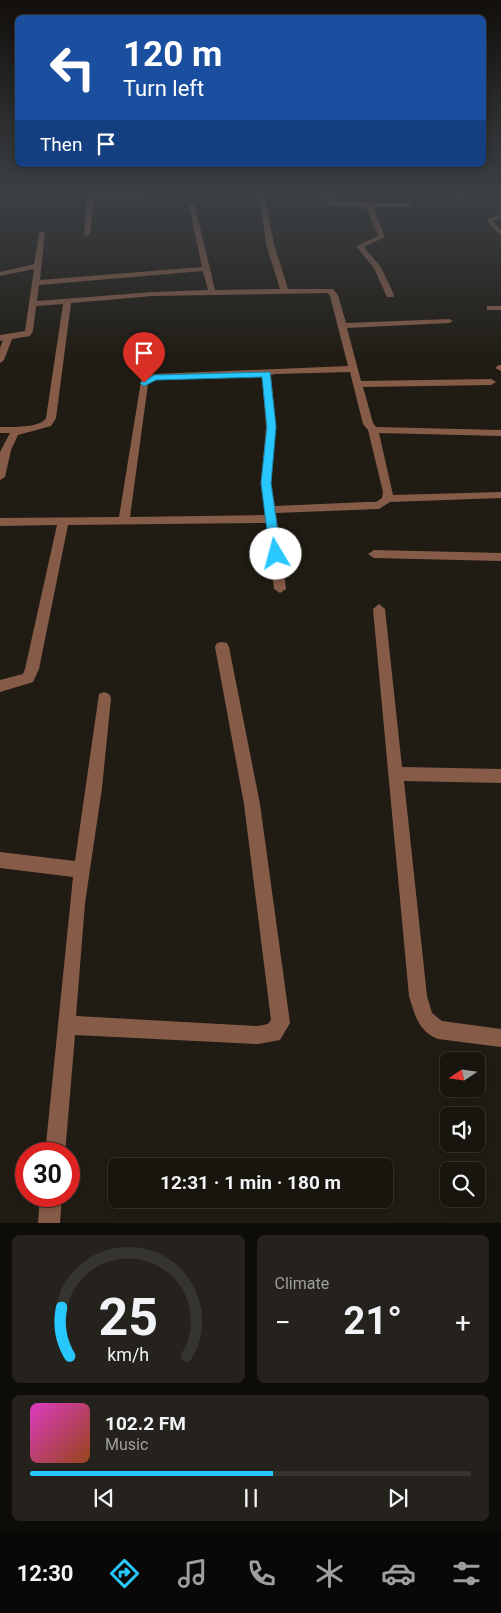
<!DOCTYPE html>
<html lang="en">
<head>
<meta charset="utf-8">
<style>
	:root { --surface:#18150f; --page:#25221d; --text:#f1f3f6; --muted:#9f9f9e; --line:#36342f; --accent:#28c8ff }
	body { margin:0; font-family:Roboto,sans-serif; background:var(--page); color:var(--text); height:100vh; display:flex; flex-direction:column; font-size:19px; white-space:nowrap }
	* { box-sizing:border-box; margin:0 }
	p { font-size:16px; color:var(--muted) }
	.icon { flex:none; width:28px; height:28px; fill:none; stroke:currentColor; stroke-width:2; stroke-linecap:round; stroke-linejoin:round }
	.map { position:relative; height:1223px; overflow:hidden }
	.panel { display:flex; flex-direction:column; gap:12px; padding:12px; background:#0d0c08; flex:1 }
	.panel>* { flex:none }
	.guide { position:absolute; left:15px; top:15px; width:471px; height:152px; border-radius:8px; box-shadow:0 2px 8px #0003,0 0 0 1px var(--line); background:#1a4fa0; color:#fff; overflow:hidden }
	.needle { width:32px; rotate:257deg }
	.controls { position:absolute; left:440px; top:1052px; display:grid; gap:10px }
	.controls a { display:grid; place-items:center; width:45px; height:45px; border-radius:8px; background:var(--surface); box-shadow:0 2px 8px #0003,0 0 0 1px var(--line); font-size:25px }
	.speed { position:absolute; left:15px; top:1142px; display:flex; gap:10px; font-size:25px; font-weight:700; text-align:center }
	.speed>* { display:grid; place-content:center; width:65px; height:65px; border-radius:50%; background:var(--surface); box-shadow:0 2px 8px #0003,0 0 0 1px var(--line); line-height:1 }
	.speed .limit { border:8px solid #d22; background:#fff; color:#111 }
	.pin { position:absolute; display:grid; place-items:center; width:42px; height:42px; color:#fff; margin:-51px -21px; border-radius:50% 50% 50% 0; rotate:-45deg; box-shadow:0 0 5px #0007 }
	.pin .icon { rotate:45deg }
	.me { position:absolute; width:55px; margin:-28px; rotate:352deg; stroke-linejoin:round; filter:drop-shadow(0 0 4px #0008) }
	.turn { display:flex; align-items:center; gap:18px; height:105px; padding:0 25px; font-size:22px }
	.turn .icon { width:65px; height:65px; stroke-width:2.5 }
	.turn b { display:block; font-size:35px; line-height:42px }
	.then { display:flex; align-items:center; height:48px; padding:0 25px; background:#0003; gap:10px; font-size:19px }
	.big { font-size:38px; font-weight:700; line-height:1.1 }
	.panel .card { flex:1; display:flex; flex-direction:column; justify-content:center; gap:8px; min-width:0; padding:0 18px; border-radius:8px; background:var(--page) }
	.panel .dial { align-items:center; gap:0 }
	.dial svg { height:130px; overflow:visible; fill:none; stroke:var(--line); stroke-width:7; stroke-linecap:round; text-anchor:middle }
	.dial text { fill:var(--text); stroke:none }
	.song { display:flex; align-items:center; gap:15px }
	.cover { width:60px; height:60px; border-radius:8px; background:linear-gradient(135deg,hsl(310 70% 55%),hsl(20 70% 35%)) }
	.played { height:5px; border-radius:2px; background:linear-gradient(90deg,var(--accent) 55%,var(--line) 55%) }
	.keys { display:flex; justify-content:space-around; direction:ltr }
	.heat { display:flex; justify-content:space-between; align-items:center; font-size:28px; direction:ltr }
	.panel .tiles { flex:1; display:grid; gap:12px; grid-template-columns:1fr 1fr }
	.card:last-child { grid-column:span 2 }
	.trip { position:absolute; left:108px; top:1158px; width:285px; height:50px; border-radius:8px; background:var(--surface); box-shadow:0 2px 8px #0003,0 0 0 1px var(--line); font-weight:700; line-height:50px; text-align:center }
	.menu { display:flex; height:80px; justify-content:space-around; align-items:center; background:#0a0806; color:var(--muted) }
	.menu .icon { width:35px; height:35px }
	.menu .selected { color:var(--accent) }
	.menu b { font-size:22px; color:var(--text) }
	.map>svg:first-child { display:block }
	.lines { fill:none; stroke-linecap:round; stroke-linejoin:round }
	.minor { fill:#865c49; fill-rule:evenodd }
	.route { fill:#28c8ff; stroke:#1a82a6 }
</style>
</head>
<body>
<div class="map">
<svg width="501" height="1223" viewBox="0 0 501 1223">
	<rect width="100%" height="100%" fill="#201c14"/>
	<g class="lines">
		<path class="minor" d="M88 192H94V195L181 192 178 194 94 199 90 234 87 236 84 234Z
			M321 192H327L335 203H409L412 205 409 207H373L385 237 364 247 381 267 394 295 393 297H387L374 268 356 246 378 236 366 207 331 206Z
			M455 192H501V194L452 196 449 194Z
			M259 193 264 194 274 244 288 289H333L338 295 346 323 449 319 453 321 449 323 347 328 361 381 491 379 496 382 491 385 363 387 373 423 376 427 501 430V436L379 433 393 495 501 492V498L390 502 379 509 276 513 286 589 280 593 274 589 266 523 68 525 39 669 33 682 0 692V680L23 674 25 669 57 525 0 526V518L119 517 141 381 154 374 348 366 330 296 328 293 153 296 71 303 56 418 51 426 18 435 11 450 5 477 0 480V452L10 433H0V427C11 427 41 428 46 418L63 304 36 306 33 331 30 336 12 339 4 360 0 363V348L3 340 0 341V335L25 331 34 269 0 276V272L34 264 39 233 42 231 45 233 40 280 202 267 189 206 192 204 195 206 215 290 280 289 266 244ZM203 271 208 290 153 292 37 301 39 285ZM350 372 363 424 368 430 383 492 382 498 376 502H367L275 506 271 483 276 427 271 375 275 374ZM262 377 266 427 261 483 265 515 130 517 148 384 156 380Z
			M501 214V218L493 221 501 230V236L486 220Z
			M487 306H501V310H487Z
			M499 365H501V371L495 368Z
			M374 550 501 553V561L374 558 368 554Z
			M379 604 385 609 402 767 501 769V783L404 781 427 996 432 1013 442 1021 501 1029V1047L438 1039C418 1031 415 1015 409 996L373 609Z
			M222 642 227 643 229 647 260 804 290 1023 280 1040 258 1044 75 1035 65 1154H45L73 877 0 868V852L75 861 99 694 104 692 109 694 111 698 102 788 85 903 76 1016 258 1026 268 1024 271 1020 244 804 215 647 217 643Z
			M40 1196H62L60 1223H38Z"/>
	</g>
	<linearGradient id="sky" x2="0" y2="1"><stop stop-color="#120f0b"/><stop offset="0.53" stop-color="#3c4045"/><stop offset="1" stop-color="#3c4045" stop-opacity="0"/></linearGradient>
	<rect width="501" height="363" fill="url(#sky)"/>
	<path class="route" d="M270 372 276 427 271 483 281 554 276 558 270 554 261 483 267 427 262 377 156 380 144 386 140 383 154 375Z"/>
</svg>
<div class="controls">
<a><svg class="needle" viewBox="-14 -14 28 28"><path d="M0-13l5 13h-10z" fill="#e53935"/><path d="M0 13l5-13h-10z" fill="#9f9f9e"/></svg></a>
<a><svg class="icon" aria-label="sound" viewBox="0 0 24 24"><path d="M4 9h4l5-4v14l-5-4H4zM17 9q2 3 0 6"/></svg></a>
<a><svg class="icon" aria-label="search" viewBox="0 0 24 24"><circle cx="10" cy="10" r="6"/><path d="M15 15l6 6"/></svg></a>
</div>
<div class="speed"><div class="limit">30</div></div>
<div class="pin" style="left:144px;top:383px;background:#d93025"><svg class="icon" aria-label="arrive" viewBox="0 0 24 24"><path d="M6 21V4h12l-3 4 3 4H6"/></svg></div>
<svg class="me" style="left:276px;top:554px" viewBox="-20 -20 40 40"><circle r="19" fill="#fff"/><path d="M0-13L10 11 0 6-10 11z" fill="#28c8ff"/></svg>
<div class="trip">12:31 · 1 min · 180 m</div>
<div class="guide">
<div class="turn"><svg class="icon" aria-label="left" viewBox="0 0 24 24"><path d="M17 20v-9H6M10 6l-5 5 5 5"/></svg><div><b>120 m</b>Turn left</div></div>
<div class="then">Then<svg class="icon" aria-label="arrive" viewBox="0 0 24 24"><path d="M6 21V4h12l-3 4 3 4H6"/></svg></div>
</div>
</div>
<section class="panel">
<div class="tiles">
<div class="card dial"><svg viewBox="0 0 100 80">
<path d="M14 69A42 42 0 1 1 86 69"/>
<path d="M14 69A42 42 0 0 1 9 39" stroke="#28c8ff"/>
<text x="50" y="56" font-size="32" font-weight="700">25</text>
<text x="50" y="72" font-size="11">km/h</text>
</svg></div>
<div class="card"><p>Climate</p>
<div class="heat"><a>−</a><b class="big">21°</b><a>+</a></div>
</div>
<div class="card">
<div class="song"><i class="cover"></i><div><b>102.2 FM</b><p>Music</p></div></div>
<div class="played"></div>
<div class="keys"><svg class="icon" aria-label="previous" viewBox="0 0 24 24"><path d="M18 5L8 12l10 7zM5 5v14"/></svg><svg class="icon" aria-label="pause" viewBox="0 0 24 24"><path d="M8 5v14M16 5v14"/></svg><svg class="icon" aria-label="next" viewBox="0 0 24 24"><path d="M6 5l10 7-10 7zM19 5v14"/></svg></div>
</div>
</div>
</section>
<nav class="menu">
<b>12:30</b>
<svg class="icon selected" aria-label="directions" viewBox="0 0 24 24"><path d="M12 3l9 9-9 9-9-9zM9 14v-3h6M13 9l2 2-2 2"/></svg>
<svg class="icon" aria-label="music" viewBox="0 0 24 24"><path d="M9 18V5l10-2v13"/><circle cx="6" cy="18" r="3"/><circle cx="16" cy="16" r="3"/></svg>
<svg class="icon" aria-label="phone" viewBox="0 0 24 24"><path d="M5 4h4l2 5-3 2q2 4 5 5l2-3 5 2v4C11 20 4 13 5 4z"/></svg>
<svg class="icon" aria-label="climate" viewBox="0 0 24 24"><path d="M12 3v18M4 7l16 10M4 17L20 7"/></svg>
<svg class="icon" aria-label="car" viewBox="0 0 24 24"><path d="M5 17H2v-5l4-1 3-4h7l3 4 3 1v5h-3M9 17h6M6 11h13"/><circle cx="7" cy="17" r="2"/><circle cx="17" cy="17" r="2"/></svg>
<svg class="icon" aria-label="filters" viewBox="0 0 24 24"><path d="M4 7h16M4 17h16"/><circle cx="9" cy="7" r="2"/><circle cx="15" cy="17" r="2"/></svg>
</nav>
</body>
</html>
